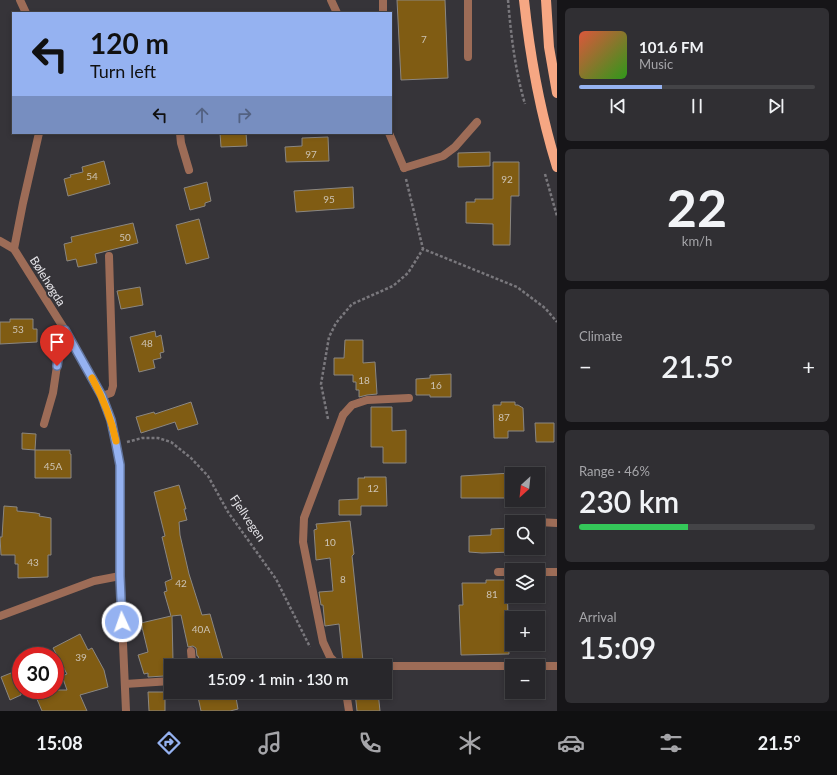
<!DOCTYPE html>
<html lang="en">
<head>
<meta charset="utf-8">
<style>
	:root { --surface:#28272b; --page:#302f33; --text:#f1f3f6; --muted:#a5a5a9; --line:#444447; --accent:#95b2f1 }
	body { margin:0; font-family:Lato,sans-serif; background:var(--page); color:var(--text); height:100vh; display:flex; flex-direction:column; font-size:15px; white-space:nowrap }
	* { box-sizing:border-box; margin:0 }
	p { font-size:13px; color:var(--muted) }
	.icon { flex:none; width:22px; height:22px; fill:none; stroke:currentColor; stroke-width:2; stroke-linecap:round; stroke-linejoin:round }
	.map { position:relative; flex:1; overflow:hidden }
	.drawer { display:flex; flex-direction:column; gap:8px; padding:8px; background:#161518; width:280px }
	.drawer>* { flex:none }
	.hud { position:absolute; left:12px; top:12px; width:380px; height:122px; border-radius:0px; box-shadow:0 2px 6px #0003,0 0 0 1px var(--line); background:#95b2f1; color:#111; overflow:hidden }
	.needle { width:26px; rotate:207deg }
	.fabs { position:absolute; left:505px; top:467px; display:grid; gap:8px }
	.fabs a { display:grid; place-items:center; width:40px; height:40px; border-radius:0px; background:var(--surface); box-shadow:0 2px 6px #0003,0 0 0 1px var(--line); font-size:20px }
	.speed { position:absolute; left:12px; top:647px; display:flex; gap:8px; font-size:20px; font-weight:700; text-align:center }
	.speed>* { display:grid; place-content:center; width:52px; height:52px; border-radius:50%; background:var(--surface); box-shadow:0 2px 6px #0003,0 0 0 1px var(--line); line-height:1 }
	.speed .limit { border:6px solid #d22; background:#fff; color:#111 }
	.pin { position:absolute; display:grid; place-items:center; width:34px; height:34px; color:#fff; margin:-41px -17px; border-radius:50% 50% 50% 0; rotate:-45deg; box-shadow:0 0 4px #0007 }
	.pin .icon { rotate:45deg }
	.me { position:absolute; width:44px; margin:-22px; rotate:357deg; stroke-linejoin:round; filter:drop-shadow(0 0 3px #0008) }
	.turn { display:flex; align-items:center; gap:14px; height:84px; padding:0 12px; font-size:18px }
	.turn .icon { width:52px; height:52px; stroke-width:2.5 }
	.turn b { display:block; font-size:28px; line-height:34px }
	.lanes { display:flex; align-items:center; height:38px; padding:0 12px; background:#0003; justify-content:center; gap:20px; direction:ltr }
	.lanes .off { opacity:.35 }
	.big { font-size:30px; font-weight:600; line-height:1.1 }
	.drawer .widget { flex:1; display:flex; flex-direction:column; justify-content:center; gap:6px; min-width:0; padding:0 14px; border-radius:6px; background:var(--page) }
	.drawer .dial { align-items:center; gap:0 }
	.dial b { font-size:52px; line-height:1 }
	.song { display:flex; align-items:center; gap:12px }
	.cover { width:48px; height:48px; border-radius:6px; background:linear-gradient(135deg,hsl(10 70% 55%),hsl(110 70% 35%)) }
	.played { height:4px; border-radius:2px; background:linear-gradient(90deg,var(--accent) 35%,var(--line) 35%) }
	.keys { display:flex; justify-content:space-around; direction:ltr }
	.heat { display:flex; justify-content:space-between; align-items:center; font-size:22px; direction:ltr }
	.charge { height:6px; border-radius:3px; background:linear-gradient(90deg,#34c759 46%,var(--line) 0) }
	.trip { position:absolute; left:164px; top:659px; width:228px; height:40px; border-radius:0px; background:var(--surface); box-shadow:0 2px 6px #0003,0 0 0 1px var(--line); font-weight:600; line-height:40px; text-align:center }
	.dock { display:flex; height:64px; justify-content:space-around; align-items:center; background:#101011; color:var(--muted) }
	.dock .icon { width:28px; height:28px }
	.dock .on { color:var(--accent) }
	.dock b { font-size:18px; color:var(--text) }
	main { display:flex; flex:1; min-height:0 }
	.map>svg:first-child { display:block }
	.building { fill:#805c13; stroke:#8b8782 }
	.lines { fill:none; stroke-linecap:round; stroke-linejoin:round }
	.path { stroke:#7a787d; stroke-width:2.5; stroke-dasharray:3 2; stroke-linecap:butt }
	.service { stroke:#9d6c57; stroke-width:8 }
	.minor { stroke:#9d6c57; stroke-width:8 }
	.primary { stroke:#f6a783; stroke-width:10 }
	.route-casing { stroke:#61749d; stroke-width:10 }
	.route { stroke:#95b2f1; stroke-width:7 }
	.slow { stroke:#f59e0b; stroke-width:7 }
	.labels { text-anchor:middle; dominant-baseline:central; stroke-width:4; stroke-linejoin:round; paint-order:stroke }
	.number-label { font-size:10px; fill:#ccc3b4 }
	.street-label { font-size:12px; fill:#e6e5e9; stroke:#363439 }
</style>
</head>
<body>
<main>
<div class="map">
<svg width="557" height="711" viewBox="0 0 557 711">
	<rect width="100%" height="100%" fill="#363439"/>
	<path class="building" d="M397 0H445L448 78 401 80Z
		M220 133H246L247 146 221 147Z
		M328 137 329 161 286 162 285 147 302 146V138Z
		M490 152V166L458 167V153Z
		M104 161 110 184 68 196 64 179 71 177 70 175 83 172 82 167Z
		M493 162H519V196H511L510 245H493V224L466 223V202H475V199H493Z
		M207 182 211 201 205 203V206L190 210 184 188Z
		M353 187 354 208 296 212 294 191Z
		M199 219 209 258 186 264 176 225Z
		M133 223 138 243 95 254 97 263 78 267 76 259 67 261 64 244 72 242 71 237Z
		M140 287 143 305 121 309 117 291Z
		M10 319H33V329H37V342L0 344V322H10Z
		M155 331 156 337 161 335 164 352 160 353 161 358 153 360 155 368 139 372 130 337Z
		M345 340H363V363L375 362 377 394 367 395 359 397V390H356V382H353V375H334V358H344Z
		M451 374V397H430V395H416V379L430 378V375Z
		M191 402 198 424 178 430 175 422 141 433 136 417 154 412 155 414Z
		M501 402H515V405H518L523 408 524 431H508V438H494L493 405H501Z
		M371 407H392V431L406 430V463H383V447H371Z
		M535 423H554V442H536Z
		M22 433 36 434 35 450H70V454H71V478H35V450L22 449Z
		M512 473V498H461V476Z
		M364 477H386L387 506H361V515H339V500L358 499V478H365Z
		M179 485 186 509H184L187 520 179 522 180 535 189 574 202 615 210 614 224 663 213 666H201L198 656H197L196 648 193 646 188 647 181 615 172 616 173 661 171 662V670L164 672V676L148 677V673L144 674 138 655 148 652 141 623 171 616 164 592 167 591 165 582 172 579 162 537 165 536 154 492Z
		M4 506 17 507V511L36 513 40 514 39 516 51 518V555H48V577L18 578V564H15V555H1L0 537H2Z
		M350 521 354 554 352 556 363 661 343 663 339 624 325 626 323 605H321L319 592 333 591 330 558 316 560 314 530 317 529 316 524Z
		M511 528 512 552 482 553 469 552V536L491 535V529Z
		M486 580H507L509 654 461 655 459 605H463L462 583H486Z
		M80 634 88 650 92 648 104 670 108 687 80 695 87 711H42L33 690H67L62 676 67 674 53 648Z
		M21 669V695L10 700 1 677Z
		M148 692H165V711H149Z
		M207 692H235L238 709 230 711H201L198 697 207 695Z
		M355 692H378L380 711H357Z"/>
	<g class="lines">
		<path class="path" d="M508 0C511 35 515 70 525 104
			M545 174 557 216
			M406 179 423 249
			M328 419 321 384 329 337 336 323 352 304 393 286 408 273 423 249 517 287 545 308 557 322
			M127 442 142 438H158L171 442 191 458 208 476 228 512 276 579 310 647"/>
		<path class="service" d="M383 13V0
			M468 57V0
			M180 133 181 143 189 170
			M404 168 443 156 455 147 477 122
			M102 396 111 393 113 386 109 256
			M343 415 352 405 367 400 409 398
			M44 424 53 393 59 352 65 330
			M515 522H525
			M538 522 557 523
			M498 572H512
			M538 572H557
			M189 666 192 662 191 651
			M125 684 171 681
			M346 692 349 711"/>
		<path class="minor" d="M20 0 26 13
			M331 0 337 13
			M389 133 404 168
			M0 241 14 249 65 330 102 396 111 420 120 465V576L126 711
			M14 249 23 203 39 133
			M0 616 94 581 120 576
			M339 666 330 657 323 642 303 542 304 518 343 415
			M385 666H512
			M538 666H557"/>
		<path class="primary" d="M524 0C530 57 540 112 557 167
			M546 0 549 47 557 93"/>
	</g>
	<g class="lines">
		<g class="route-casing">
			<path id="route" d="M57 366 59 352 65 330 102 396 111 420 116 444 120 465V576L122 622"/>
		</g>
		<use href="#route" class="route"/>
		<path class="slow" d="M92 378C103 398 111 418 116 441"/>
	</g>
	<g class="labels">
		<g class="number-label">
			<text x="424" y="39">7</text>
			<text x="311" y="154">97</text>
			<text x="92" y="176">54</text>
			<text x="507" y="179">92</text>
			<text x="329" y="199">95</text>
			<text x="125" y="237">50</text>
			<text x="18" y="329">53</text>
			<text x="147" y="343">48</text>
			<text x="364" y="380">18</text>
			<text x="436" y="385">16</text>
			<text x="504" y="417">87</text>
			<text x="53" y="466">45A</text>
			<text x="373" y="488">12</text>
			<text x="330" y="542">10</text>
			<text x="33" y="562">43</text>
			<text x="343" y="579">8</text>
			<text x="181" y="583">42</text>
			<text x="492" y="594">81</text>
			<text x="201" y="629">40A</text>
			<text x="81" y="657">39</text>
		</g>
		<g class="street-label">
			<text transform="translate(48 281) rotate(58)">Bølehøgda</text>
			<text transform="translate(248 518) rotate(56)">Fjellvegen</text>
		</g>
	</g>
</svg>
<div class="fabs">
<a><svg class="needle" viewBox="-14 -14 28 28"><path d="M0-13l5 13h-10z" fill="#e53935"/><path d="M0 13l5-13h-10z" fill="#a5a5a9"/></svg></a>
<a><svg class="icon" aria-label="search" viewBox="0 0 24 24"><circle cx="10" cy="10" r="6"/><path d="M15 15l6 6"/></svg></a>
<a><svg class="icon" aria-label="layers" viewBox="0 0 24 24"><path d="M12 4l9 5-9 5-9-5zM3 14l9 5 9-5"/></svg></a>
<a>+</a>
<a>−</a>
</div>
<div class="speed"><div class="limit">30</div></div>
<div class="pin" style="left:57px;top:366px;background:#d93025"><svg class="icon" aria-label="arrive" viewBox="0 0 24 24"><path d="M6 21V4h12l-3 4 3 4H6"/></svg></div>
<svg class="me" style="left:122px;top:622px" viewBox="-20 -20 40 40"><circle r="17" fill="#95b2f1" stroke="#fff" stroke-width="3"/><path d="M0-11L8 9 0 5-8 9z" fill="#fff"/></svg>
<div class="trip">15:09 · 1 min · 130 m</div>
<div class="hud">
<div class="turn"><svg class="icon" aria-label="left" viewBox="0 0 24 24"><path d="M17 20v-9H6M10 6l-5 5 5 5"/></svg><div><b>120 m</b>Turn left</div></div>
<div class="lanes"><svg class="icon" aria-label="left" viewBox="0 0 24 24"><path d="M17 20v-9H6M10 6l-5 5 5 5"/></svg><svg class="icon off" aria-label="ahead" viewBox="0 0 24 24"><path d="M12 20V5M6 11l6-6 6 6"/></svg><svg class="icon off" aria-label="right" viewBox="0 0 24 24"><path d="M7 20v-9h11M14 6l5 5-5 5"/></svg></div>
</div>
</div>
<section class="drawer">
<div class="widget">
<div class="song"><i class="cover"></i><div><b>101.6 FM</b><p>Music</p></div></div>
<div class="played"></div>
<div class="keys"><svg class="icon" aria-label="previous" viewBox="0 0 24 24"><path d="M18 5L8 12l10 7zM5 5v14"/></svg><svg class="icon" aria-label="pause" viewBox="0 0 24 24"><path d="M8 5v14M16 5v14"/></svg><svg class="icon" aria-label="next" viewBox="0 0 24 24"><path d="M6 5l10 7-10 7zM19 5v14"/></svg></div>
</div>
<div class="widget dial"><b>22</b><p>km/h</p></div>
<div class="widget"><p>Climate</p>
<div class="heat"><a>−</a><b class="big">21.5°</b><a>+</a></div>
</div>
<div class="widget"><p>Range · 46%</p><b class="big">230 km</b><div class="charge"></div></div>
<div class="widget"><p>Arrival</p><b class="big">15:09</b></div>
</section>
</main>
<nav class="dock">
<b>15:08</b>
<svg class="icon on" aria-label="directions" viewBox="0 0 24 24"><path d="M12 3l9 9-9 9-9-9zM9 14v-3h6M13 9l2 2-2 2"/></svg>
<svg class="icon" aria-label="music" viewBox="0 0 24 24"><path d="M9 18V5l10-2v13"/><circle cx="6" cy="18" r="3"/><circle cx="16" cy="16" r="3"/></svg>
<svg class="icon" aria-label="phone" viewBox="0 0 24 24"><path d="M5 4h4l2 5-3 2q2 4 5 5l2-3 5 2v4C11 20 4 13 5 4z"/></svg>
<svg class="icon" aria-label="climate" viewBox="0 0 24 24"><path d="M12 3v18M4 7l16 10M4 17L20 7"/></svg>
<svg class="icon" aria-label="car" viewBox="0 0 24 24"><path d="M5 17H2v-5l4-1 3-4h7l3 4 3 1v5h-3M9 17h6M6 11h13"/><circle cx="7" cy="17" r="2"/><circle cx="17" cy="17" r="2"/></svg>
<svg class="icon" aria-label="filters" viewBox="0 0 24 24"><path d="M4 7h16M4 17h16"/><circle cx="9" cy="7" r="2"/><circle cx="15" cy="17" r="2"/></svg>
<b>21.5°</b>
</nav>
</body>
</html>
